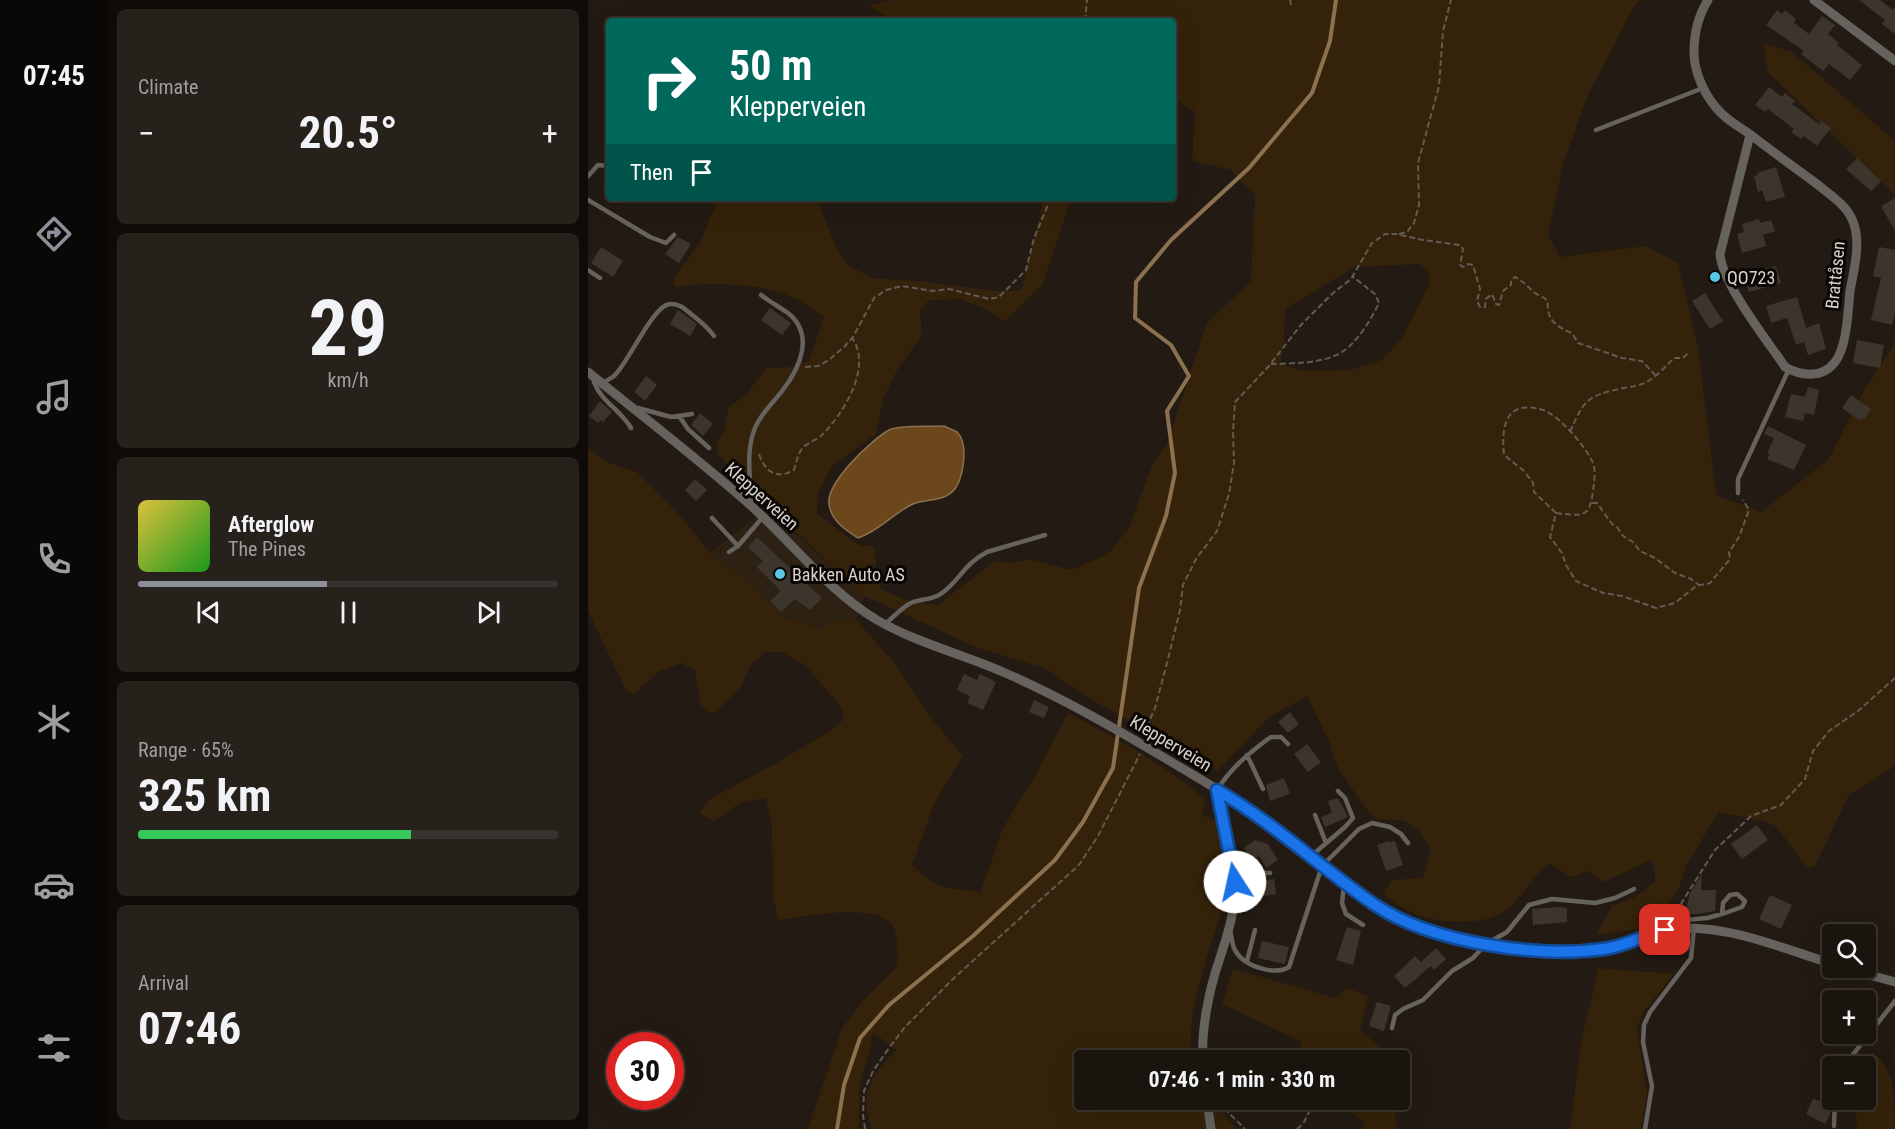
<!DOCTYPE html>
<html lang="en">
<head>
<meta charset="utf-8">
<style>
	:root { --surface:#1a140e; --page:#27211c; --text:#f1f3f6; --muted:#9f9e9e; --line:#38332e; --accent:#8c9099 }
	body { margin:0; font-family:"Roboto Condensed",sans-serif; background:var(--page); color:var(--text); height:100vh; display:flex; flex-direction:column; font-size:22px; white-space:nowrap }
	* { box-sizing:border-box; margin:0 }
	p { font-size:20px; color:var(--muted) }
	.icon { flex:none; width:33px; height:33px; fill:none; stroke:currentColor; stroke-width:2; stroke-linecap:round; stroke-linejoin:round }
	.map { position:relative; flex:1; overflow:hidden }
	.drawer { display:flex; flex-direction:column; gap:9px; padding:9px; background:#0e0b08; width:480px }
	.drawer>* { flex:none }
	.top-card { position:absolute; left:18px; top:18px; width:570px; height:183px; border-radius:6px; box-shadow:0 6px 24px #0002,0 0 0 2px var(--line); background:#00695c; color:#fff; overflow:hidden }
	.controls { position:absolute; left:1234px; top:924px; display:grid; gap:12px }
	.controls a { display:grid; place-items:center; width:54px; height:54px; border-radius:6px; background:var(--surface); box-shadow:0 6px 24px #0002,0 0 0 2px var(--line); font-size:30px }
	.speed { position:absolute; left:18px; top:1032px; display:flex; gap:12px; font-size:30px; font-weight:700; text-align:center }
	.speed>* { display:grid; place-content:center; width:78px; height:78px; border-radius:50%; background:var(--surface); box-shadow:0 6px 24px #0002,0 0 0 2px var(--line); line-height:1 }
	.speed .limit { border:9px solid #d22; background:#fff; color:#111 }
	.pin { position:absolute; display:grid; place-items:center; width:51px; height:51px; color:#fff; margin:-26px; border-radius:12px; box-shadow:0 3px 9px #0006 }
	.me { position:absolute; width:66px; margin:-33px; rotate:350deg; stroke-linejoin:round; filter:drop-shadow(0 0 4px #0008) }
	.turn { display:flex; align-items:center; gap:21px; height:126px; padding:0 24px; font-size:27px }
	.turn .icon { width:78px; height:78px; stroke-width:2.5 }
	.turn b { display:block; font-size:42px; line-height:51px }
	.then { display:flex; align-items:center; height:57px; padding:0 24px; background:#0003; gap:12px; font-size:22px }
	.big { font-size:45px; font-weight:700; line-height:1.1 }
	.drawer .tile { flex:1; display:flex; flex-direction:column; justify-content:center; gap:9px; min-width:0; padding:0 21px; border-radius:9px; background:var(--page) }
	.drawer .dial { align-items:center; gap:0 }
	.dial b { font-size:78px; line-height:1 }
	.song { display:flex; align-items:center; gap:18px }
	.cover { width:72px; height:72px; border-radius:9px; background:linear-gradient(135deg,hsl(50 70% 55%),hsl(120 70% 35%)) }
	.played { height:6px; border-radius:3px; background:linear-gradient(90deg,var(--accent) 45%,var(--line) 45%) }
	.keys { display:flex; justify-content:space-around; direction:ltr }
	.heat { display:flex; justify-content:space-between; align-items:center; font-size:33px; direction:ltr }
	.charge { height:9px; border-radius:4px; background:linear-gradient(90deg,#34c759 65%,var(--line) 0) }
	.trip { position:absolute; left:486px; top:1050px; width:336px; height:60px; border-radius:6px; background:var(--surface); box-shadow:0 6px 24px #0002,0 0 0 2px var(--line); font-weight:700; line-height:60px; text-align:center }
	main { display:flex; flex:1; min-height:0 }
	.dock { display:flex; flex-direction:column; width:108px; justify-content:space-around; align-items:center; background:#0a0806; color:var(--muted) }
	.dock .icon { width:42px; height:42px }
	.dock .selected { color:var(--accent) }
	.dock b { font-size:27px; color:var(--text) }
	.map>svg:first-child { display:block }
	.built { fill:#2d2114 }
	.green { fill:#35220a; fill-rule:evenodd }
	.water { fill:#6b471b; stroke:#8b7150; stroke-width:1.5 }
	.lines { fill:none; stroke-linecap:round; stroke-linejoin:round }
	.stream { stroke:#8b7150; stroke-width:4 }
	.building { fill:#3d352c }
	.path { stroke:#625b54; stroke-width:2; stroke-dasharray:6 3; stroke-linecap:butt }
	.lane { stroke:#66625e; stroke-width:4.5 }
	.street { stroke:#66625e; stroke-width:9 }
	.route-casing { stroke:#114b97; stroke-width:15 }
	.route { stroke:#1a73e8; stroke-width:10 }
	.poi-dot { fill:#5ac8e5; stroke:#090604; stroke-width:2 }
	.labels { text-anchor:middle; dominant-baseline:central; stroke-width:6; stroke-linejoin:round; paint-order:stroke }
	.street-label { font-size:18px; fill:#d7d2cc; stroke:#090604 }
	.poi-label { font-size:18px; fill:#d7d2cc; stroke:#090604; text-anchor:start }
</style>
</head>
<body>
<main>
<nav class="dock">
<b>07:45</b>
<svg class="icon selected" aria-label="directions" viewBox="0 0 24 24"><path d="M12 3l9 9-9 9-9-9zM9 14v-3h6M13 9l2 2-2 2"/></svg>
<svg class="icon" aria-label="music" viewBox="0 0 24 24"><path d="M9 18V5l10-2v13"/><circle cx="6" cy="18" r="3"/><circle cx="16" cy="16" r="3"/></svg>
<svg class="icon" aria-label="phone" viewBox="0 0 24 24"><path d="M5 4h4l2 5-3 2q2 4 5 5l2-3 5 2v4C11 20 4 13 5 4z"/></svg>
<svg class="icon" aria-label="climate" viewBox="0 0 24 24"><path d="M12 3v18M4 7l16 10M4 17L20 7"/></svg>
<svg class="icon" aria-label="car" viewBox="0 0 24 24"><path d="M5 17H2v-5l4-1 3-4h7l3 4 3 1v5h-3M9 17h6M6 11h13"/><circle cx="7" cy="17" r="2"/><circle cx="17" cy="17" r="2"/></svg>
<svg class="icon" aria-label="filters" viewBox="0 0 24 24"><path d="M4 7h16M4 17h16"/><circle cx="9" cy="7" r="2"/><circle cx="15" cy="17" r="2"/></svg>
</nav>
<section class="drawer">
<div class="tile"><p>Climate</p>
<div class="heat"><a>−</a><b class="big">20.5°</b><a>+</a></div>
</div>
<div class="tile dial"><b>29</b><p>km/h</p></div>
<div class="tile">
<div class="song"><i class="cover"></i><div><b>Afterglow</b><p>The Pines</p></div></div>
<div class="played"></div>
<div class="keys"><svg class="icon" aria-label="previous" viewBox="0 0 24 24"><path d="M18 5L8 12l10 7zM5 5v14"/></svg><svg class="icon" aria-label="pause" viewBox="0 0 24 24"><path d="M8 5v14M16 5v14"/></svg><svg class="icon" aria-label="next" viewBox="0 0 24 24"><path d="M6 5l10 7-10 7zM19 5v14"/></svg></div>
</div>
<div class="tile"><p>Range · 65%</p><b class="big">325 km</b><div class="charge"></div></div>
<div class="tile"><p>Arrival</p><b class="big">07:46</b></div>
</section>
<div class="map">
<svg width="1307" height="1129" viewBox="0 0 1307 1129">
	<rect width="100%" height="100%" fill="#231b13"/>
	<path class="built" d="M179 508 276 596 268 620 243 621 231 629 193 616 161 580 122 553Z"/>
	<path class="green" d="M303 0H1053L1047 4 999 97 975 164 960 235 972 257 1058 246 1090 263 1110 348 1128 495 1173 512 1240 460 1277 389 1305 346 1307 338V764L1301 770 1261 795 1227 866 1220 868 1188 826 1174 821 1131 812 1099 864 1090 891 1076 910 1055 928 1008 935 1024 906 1046 898 1067 882 1066 864 1063 860 1015 882 1000 871 983 877 961 863C946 876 936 894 921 908 899 928 843 924 819 910 811 906 803 899 796 894L804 880 835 878 843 850C826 821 822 820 789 819L776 806 750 768 741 741 719 696 681 717 630 771 508 702 456 668 390 648 276 596 148 476 130 454 129 440 135 435 141 407 158 395 178 368 206 367 221 361 236 317C226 311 215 301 204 297 173 283 120 282 87 287L86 278 112 242 128 204 133 198H228L251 254 261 266 284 278 340 282 408 291H433L456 198H483L455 284 416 322 404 312 373 299 341 300 332 310 334 335 308 372 295 400 288 434 243 467 230 493 229 514 272 546H286L288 562 286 570 293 589 317 600 350 605 407 561 423 563 441 559 483 570 520 554 541 528 564 465 579 444 619 323 663 281 667 195 643 170 604 161 607 112 585 97V21H307L281 6ZM832 264 841 272 842 283 814 338 794 360 762 370 716 371 692 364 696 342 697 309 767 267Z
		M1176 44 1203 51 1307 141V195L1179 71Z
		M0 449 19 462 49 472 90 513 122 553 161 580 193 616 231 629 243 621 268 620 304 660 341 715 375 756 347 802 324 865C348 888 358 889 390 891L392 893 415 828 451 769 480 713C527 738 577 764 617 799L614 815 629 821C633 849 638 875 634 903 632 921 624 939 619 957 609 990 600 1025 603 1060H496V1100H624L649 1129H283C282 1121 279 1113 278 1106 277 1083 294 1064 309 1049L285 1033 283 1047 271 1087V1129H220L254 1028 277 998 310 966C309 955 311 938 306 928 293 900 215 917 190 920L185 895 184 828 178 798 153 802 126 821 111 813 122 799 183 766 241 732 255 720V709L217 665 194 652H178L164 663 152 688 128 713H121L113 706 107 670 93 663 70 672 46 694 39 692 0 611Z
		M1008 968 1086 974 1054 1014 1049 1029 1059 1093 1053 1129H982L993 1041 1010 973Z
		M645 969 748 998 759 988 780 996 772 1030 807 1060H716L712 1041 634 1004Z
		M1284 1052C1307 1069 1307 1099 1307 1129H1273L1270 1127 1264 1100H1278V1066H1273Z
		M750 1100H807L808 1129H775L776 1122Z"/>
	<path class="water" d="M356 426C360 428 365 430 369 432 381 443 376 482 364 492 355 501 337 499 325 504 305 513 293 530 270 538 258 530 243 521 241 504 238 483 283 440 301 430 311 425 343 427 356 426Z"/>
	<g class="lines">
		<path class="stream" d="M249 1129 256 1085 272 1038 301 1005 385 936 467 860 495 822 525 768 551 588 578 516 587 473 579 411 601 376 583 345 547 318 548 282 583 240 661 168 724 93 742 41 748 0"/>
	</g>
	<path class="building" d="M1271 0H1292L1305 10 1307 7V34L1294 24 1297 20Z
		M1189 10 1194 14 1197 10 1208 19 1206 23 1221 34 1234 16 1247 25 1240 34 1251 43 1249 45 1274 65 1262 80 1241 64 1235 71 1213 54 1216 51 1178 25Z
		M1181 87 1194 97 1197 93 1207 101 1204 104 1231 124 1234 121 1243 128 1229 146 1216 136 1213 139 1203 132 1206 129 1180 109 1177 112 1167 105Z
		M1269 158 1293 181 1283 191 1258 169Z
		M1188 167 1197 197 1178 202 1174 190 1170 192 1166 176 1170 175 1169 173Z
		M1307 198V231L1293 206Z
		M1171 219 1172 223 1183 220 1187 231 1175 235 1178 246 1154 253 1149 234 1156 232 1154 224Z
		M90 237 103 244 91 263 77 254Z
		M13 247 35 261 25 277 3 263Z
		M1291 247 1307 250V313L1304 325 1283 320 1293 278 1285 276Z
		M1188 266 1193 283 1161 292 1156 274Z
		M1117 293 1135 321 1122 329 1104 301Z
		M1209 297 1218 328 1231 323 1238 349 1220 355 1216 342 1208 345 1199 318 1183 323 1178 306Z
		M182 308 203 323 194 335 173 320Z
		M90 310 109 324 102 336 82 324Z
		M1269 340 1296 345 1292 368 1265 363Z
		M58 376 69 385 57 401 46 392Z
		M1220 387 1231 390 1226 415 1217 413 1215 421 1197 417 1203 394 1217 397Z
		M1263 395 1283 409 1277 418 1271 420 1254 408Z
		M12 401 24 412 15 422 12 420 10 423 1 416Z
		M112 413 125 424 115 436 103 425Z
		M1180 426 1218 445 1206 470 1179 459 1182 454 1179 453 1186 438 1176 434Z
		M107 479 119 490 108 501 97 490Z
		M169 537 234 598 222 610 207 599 193 612 182 601 193 591 169 567 175 561 160 547Z
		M376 674 389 680 392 674 408 682 395 710 379 703 382 696 369 690Z
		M446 700 461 707 456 718 441 712Z
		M702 712 711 724 700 733 690 722Z
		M719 744 733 762 720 772 706 754Z
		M696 778 702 794 682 801 678 785Z
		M750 798 760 817 737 827 733 817 744 813 740 801Z
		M1169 825 1180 840 1154 859 1143 844Z
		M667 840 680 844 690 860 678 868 671 856 664 861 656 848Z
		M801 841V842L807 841 815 865 798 871 789 845Z
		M1114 874 1113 890H1128L1127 911 1109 914H1097L1102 893Z
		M686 879 688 894 665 898 663 882Z
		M1182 895 1204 905 1193 929 1171 919Z
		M971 907 979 908V922L945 925 944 909Z
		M759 927 773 931 765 965 748 960Z
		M674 941 701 947 697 964 670 958Z
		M848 948 858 959 846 970 843 966 817 988 806 976 827 956 833 962Z
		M789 1002 803 1006 796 1031 781 1026Z
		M1225 1099 1242 1104V1114L1237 1124 1218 1114Z"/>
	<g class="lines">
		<path class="path" d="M702 0 703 5
			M497 21 499 0
			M811 234 819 232 826 223 831 205 830 163 851 86 855 31 863 0
			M683 364C705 363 735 364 754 352 769 343 784 318 791 303L787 294 764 276
			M217 367 230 366 241 360 258 345 265 337 286 298 298 290 314 286 345 291 361 289 401 299 411 297 438 270 446 238 463 198
			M982 432C995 402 998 396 1031 389 1038 387 1047 387 1054 384 1066 380 1077 367 1086 358H1095L1100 353
			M171 454C177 472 189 480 206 470 208 464 209 457 212 452 216 443 228 441 234 435 255 414 285 367 264 338
			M1004 503H1009L1024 524 1029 527 1035 536 1045 542 1052 551 1067 558 1087 573 1103 579 1111 585
			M968 513C993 516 1002 519 1005 491 1006 482 1008 472 1005 463 999 448 971 415 955 410 918 399 913 425 916 455L936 471 945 483 946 492 968 513 962 537 974 553 978 565 988 581 1015 593 1034 596 1068 608 1087 603 1108 586 1122 583 1142 559 1141 552 1151 537 1161 510 1155 500
			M555 735 567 708 579 663 592 610 595 585 608 559 629 531 641 494 646 463 645 431 647 402 681 366 712 326 745 293 763 279 784 243 797 234H808L835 240 872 245 875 249 872 265 875 267 880 264 885 265 892 289 889 301 892 307H897L898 299 904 294 908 304 911 305 915 291 923 285V280L927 277C935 281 940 287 947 293 951 296 956 297 960 301 958 319 968 327 984 333L990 343 1034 358 1054 361 1068 376
			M1090 913 1094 902 1127 850 1163 816 1193 805 1217 779 1225 751 1241 731 1270 711 1307 678
			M630 1102 657 1129
			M277 1129 275 1115 276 1091 285 1071 301 1048 317 1027 367 977 491 865 510 836 552 754
			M709 1129 715 1124 721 1112 717 1100"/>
		<path class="lane" d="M1008 130 1115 88
			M0 176 10 165 21 166
			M0 200 62 237 78 243 86 235
			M0 270 12 278
			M5 378C10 400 32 409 43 428
			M14 383C18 381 22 379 26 376 41 362 65 305 82 304 91 303 97 309 103 314 112 321 119 326 126 336
			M50 408 83 417 104 414
			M91 416 100 429 121 448
			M1150 493V479L1201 369
			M163 505C163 479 157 452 167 428 173 413 185 403 194 391 212 368 227 335 200 313 191 307 181 301 173 295
			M124 518 150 546
			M141 552 150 546 175 517
			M297 624C305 618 314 607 323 603 333 598 344 601 354 593 372 580 376 564 399 552L457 535
			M659 755 675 789
			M629 790C643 768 660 754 680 739L683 737H693L700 744
			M727 815 738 843
			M722 857 757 827 765 818 757 798 750 791
			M646 863 667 873H682
			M756 885 754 903 758 914 775 925
			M1079 928 1086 921 1119 918 1134 914 1154 907 1157 901 1149 894 1142 895 1135 903 1134 914
			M642 931C644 937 644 945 647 950 655 966 686 976 701 967L734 866 771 829 784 823 802 827 813 834 820 843
			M659 961 667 930
			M804 1028 807 1015 815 1009 835 1000 864 971 885 958 898 944 919 932 941 905 964 899 1007 903 1027 898 1046 889
			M1256 1066 1307 1001
			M1246 1126 1247 1100
			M1057 1129 1064 1086 1055 1042 1056 1025 1062 1012 1103 958 1106 928"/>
		<path class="street" d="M1120 0C1110 16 1106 34 1106 52 1106 74 1118 98 1133 113 1142 122 1153 128 1163 135 1185 152 1207 168 1229 184 1242 195 1257 204 1264 219 1274 241 1266 269 1262 291 1260 311 1259 347 1247 362 1234 379 1213 376 1197 367 1179 340 1134 284 1132 254L1162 135
			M1226 0 1307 61
			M0 372C54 416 109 458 161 504 204 542 240 591 289 620 329 643 374 654 415 672 473 697 527 728 580 760 605 775 630 789 654 805 712 843 772 910 838 929 896 946 956 957 1016 949 1042 945 1067 928 1092 928 1144 926 1196 949 1245 964
			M1256 968 1307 982
			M615 1060C613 1030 621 990 631 961 637 942 644 923 646 903 649 866 637 827 629 790
			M619 1100 623 1129"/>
	</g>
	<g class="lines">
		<g class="route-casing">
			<path id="route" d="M647 882 629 790C686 823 733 868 787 905 844 943 950 958 1016 949 1038 946 1056 935 1077 930"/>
		</g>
		<use href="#route" class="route"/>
	</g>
	<g class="poi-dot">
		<circle cx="1127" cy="277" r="6"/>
		<circle cx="192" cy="574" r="6"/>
	</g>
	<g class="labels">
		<g class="street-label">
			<text transform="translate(1247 275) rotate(-84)">Brattåsen</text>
			<text transform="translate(174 496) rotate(42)">Klepperveien</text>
			<text transform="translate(583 743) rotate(31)">Klepperveien</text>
		</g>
		<g class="poi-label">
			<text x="1139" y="277">QO723</text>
			<text x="204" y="574">Bakken Auto AS</text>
		</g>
	</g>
</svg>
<div class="controls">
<a><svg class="icon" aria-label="search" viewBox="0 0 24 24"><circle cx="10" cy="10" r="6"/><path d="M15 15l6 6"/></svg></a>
<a>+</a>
<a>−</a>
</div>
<div class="speed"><div class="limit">30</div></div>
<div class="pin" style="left:1077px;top:930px;background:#d93025"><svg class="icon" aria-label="arrive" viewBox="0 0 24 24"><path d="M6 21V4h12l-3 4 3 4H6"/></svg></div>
<svg class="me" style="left:647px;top:882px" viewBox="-20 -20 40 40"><circle r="19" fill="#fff"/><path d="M0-13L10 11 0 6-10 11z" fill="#1a73e8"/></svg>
<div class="trip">07:46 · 1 min · 330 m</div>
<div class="top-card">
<div class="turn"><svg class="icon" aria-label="right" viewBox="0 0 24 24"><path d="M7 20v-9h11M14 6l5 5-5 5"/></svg><div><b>50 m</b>Klepperveien</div></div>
<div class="then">Then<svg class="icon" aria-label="arrive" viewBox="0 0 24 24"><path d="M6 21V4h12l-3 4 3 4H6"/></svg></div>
</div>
</div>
</main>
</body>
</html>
